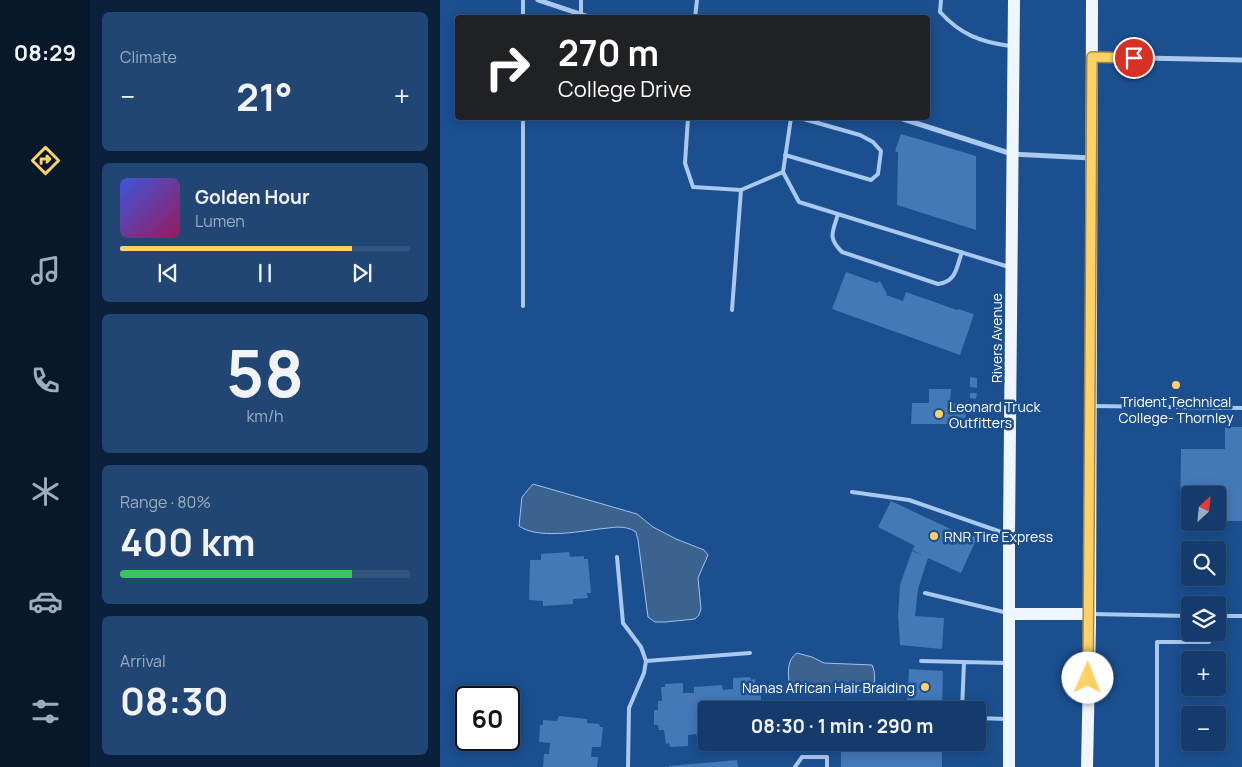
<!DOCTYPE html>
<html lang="en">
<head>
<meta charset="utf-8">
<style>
	:root { --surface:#143b6b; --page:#214673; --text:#f1f3f6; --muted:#9dadc1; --line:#33557e; --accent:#ffd166 }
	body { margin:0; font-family:Manrope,sans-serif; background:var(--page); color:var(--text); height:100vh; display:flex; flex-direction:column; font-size:19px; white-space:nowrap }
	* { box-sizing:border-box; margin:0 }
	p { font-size:16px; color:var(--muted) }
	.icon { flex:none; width:28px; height:28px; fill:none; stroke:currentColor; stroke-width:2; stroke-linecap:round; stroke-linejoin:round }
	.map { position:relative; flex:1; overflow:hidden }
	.drawer { display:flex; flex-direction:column; gap:12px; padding:12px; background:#0b203b; width:350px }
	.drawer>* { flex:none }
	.top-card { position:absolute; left:15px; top:15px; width:475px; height:105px; border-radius:5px; box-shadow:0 2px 12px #0003,0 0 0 1px var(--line); background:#202124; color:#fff; overflow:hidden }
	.needle { width:32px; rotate:27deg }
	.buttons { position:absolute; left:741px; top:486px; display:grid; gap:10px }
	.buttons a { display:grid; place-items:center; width:45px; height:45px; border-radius:5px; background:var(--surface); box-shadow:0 2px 12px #0003,0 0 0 1px var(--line); font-size:25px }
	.speed { position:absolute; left:15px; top:686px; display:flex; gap:10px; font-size:25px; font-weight:700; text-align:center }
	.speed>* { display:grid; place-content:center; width:65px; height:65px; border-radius:50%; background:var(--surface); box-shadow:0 2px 12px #0003,0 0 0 1px var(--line); line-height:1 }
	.speed .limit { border:2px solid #111; border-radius:8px; background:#fff; color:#111 }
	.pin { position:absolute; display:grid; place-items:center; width:42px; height:42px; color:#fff; margin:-21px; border:2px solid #fff; border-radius:50%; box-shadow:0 1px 5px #0007 }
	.me { position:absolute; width:55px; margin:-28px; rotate:1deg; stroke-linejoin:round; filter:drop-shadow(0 0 4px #0008) }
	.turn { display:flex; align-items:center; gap:18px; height:105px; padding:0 20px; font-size:22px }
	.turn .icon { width:65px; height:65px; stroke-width:2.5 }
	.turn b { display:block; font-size:35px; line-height:42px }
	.big { font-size:38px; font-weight:700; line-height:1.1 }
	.drawer .tile { flex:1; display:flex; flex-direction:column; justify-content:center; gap:8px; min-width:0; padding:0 18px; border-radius:8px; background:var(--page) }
	.drawer .dial { align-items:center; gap:0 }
	.dial b { font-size:65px; line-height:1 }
	.song { display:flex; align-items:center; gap:15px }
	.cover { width:60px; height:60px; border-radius:8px; background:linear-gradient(135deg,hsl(230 70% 55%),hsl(330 70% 35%)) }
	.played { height:5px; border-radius:2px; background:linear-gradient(90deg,var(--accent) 80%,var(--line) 80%) }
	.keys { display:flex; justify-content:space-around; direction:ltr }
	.heat { display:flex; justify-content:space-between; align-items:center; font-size:28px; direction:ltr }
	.charge { height:8px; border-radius:4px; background:linear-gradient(90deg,#34c759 80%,var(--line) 0) }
	.trip { position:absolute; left:258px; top:701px; width:288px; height:50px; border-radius:5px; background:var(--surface); box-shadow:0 2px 12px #0003,0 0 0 1px var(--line); font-weight:700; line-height:50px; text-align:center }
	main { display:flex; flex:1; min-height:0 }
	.menu { display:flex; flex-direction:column; width:90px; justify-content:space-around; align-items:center; background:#08182b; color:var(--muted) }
	.menu .icon { width:35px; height:35px }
	.menu .current { color:var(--accent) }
	.menu b { font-size:22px; color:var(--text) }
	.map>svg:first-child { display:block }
	.water { fill:#3c6290; stroke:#9cc4f0 }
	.building { fill:#4478b7 }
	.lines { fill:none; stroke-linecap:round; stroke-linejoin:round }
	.lane { stroke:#a9c9ee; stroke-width:4 }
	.street { stroke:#a9c9ee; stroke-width:5 }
	.primary { stroke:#f0f6ff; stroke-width:12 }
	.route-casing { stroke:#a68842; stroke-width:12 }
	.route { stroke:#ffd166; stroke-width:9 }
	.poi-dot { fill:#ffd166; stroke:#1b4f8f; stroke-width:2 }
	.labels { text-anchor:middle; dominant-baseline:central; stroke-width:5; stroke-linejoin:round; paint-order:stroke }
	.street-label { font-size:14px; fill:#fff; stroke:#1b4f8f }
	.poi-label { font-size:14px; fill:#fff; stroke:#1b4f8f; text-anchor:start }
</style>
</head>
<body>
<main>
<nav class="menu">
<b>08:29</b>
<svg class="icon current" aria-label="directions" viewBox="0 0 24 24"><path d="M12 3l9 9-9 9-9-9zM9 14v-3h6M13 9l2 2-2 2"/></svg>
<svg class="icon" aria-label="music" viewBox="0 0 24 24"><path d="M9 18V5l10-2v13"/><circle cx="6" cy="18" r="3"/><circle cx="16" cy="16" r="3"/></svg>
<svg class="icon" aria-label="phone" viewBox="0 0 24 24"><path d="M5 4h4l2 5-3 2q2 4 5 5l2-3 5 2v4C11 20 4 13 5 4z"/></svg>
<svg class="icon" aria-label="climate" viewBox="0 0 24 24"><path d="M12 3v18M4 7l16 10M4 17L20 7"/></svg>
<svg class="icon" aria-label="car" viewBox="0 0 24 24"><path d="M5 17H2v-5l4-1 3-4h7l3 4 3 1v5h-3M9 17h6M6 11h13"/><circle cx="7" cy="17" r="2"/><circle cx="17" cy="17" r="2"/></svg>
<svg class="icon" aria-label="filters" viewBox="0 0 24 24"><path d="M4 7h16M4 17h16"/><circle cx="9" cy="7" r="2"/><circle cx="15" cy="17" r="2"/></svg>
</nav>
<section class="drawer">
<div class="tile"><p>Climate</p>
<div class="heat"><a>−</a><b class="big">21°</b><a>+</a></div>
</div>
<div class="tile">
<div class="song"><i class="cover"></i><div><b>Golden Hour</b><p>Lumen</p></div></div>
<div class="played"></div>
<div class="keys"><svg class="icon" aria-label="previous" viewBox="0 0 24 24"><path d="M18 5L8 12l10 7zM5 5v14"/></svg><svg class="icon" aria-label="pause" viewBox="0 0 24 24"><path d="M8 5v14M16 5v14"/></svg><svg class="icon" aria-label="next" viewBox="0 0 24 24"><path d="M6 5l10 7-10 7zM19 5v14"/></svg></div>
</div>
<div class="tile dial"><b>58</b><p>km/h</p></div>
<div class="tile"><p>Range · 80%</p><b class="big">400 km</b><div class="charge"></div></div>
<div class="tile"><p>Arrival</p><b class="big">08:30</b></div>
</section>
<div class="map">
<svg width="802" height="767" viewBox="0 0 802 767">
	<rect width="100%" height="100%" fill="#1b4f8f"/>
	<path class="water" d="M93 484 197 514 213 527 236 539 264 550 268 555 258 578 261 609 259 615 255 619 225 622H215L208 617 198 540 196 532C184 524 172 528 159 529 137 532 97 539 79 526L82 497Z
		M357 653 372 657 384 663 432 665C436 673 435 683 432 691L357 689 349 682C348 671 347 660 357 653Z"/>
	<path class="building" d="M461 134 536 156V230L457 205 458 152 455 151Z
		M406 272 437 283 440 281 447 294 446 295 463 301 466 292 517 310 518 309 534 314 520 355 392 309Z
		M530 377 537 378V388L530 387Z
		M489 389H511L510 403H525L526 424H471L472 403H489Z
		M530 393H537L536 399 530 398Z
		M785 427H802V521H778V495H750V521L740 520 741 449H785Z
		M451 501 519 533 521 530 537 538 521 573 488 558 478 589 475 616 504 618 502 649 460 645 458 615 460 585 472 551 483 555 472 550 475 546 438 527Z
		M129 552 130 557 144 556V559H148L151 593H147L148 598 133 599V604L103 606V601L89 600 90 560H101V554Z
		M469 669 503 671 502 705 467 704Z
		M310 677 311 680 315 679 316 693H321V710H266V746L264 740H258L256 734 248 735V746L230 747 229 743 226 744 224 730H219L218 725H214V710H218V701H222L221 687H225V684L243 683V693H254V687L282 685 283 690 293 689V678Z
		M370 700H444V710H370Z
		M119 716 147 719V723L159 724 160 727H163L161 747H152L151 757H158L157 767H103L104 754H109L110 743 99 742 100 725H103V720L117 721Z
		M401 747H502V767H401Z
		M297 760 298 767H229V766Z"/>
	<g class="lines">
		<path class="lane" d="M83 0V18
			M501 0 500 12C521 35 541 42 570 46
			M141 14V0
			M255 18 257 0
			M83 118V306
			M248 118 245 163 253 187 301 190 292 310
			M345 155 431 180 438 174 441 151 433 142 420 135 360 118
			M343 172 359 202 569 267
			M301 190 343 172 351 118
			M398 214C393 232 387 237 402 252L498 284C517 281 516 268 522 252
			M653 406 802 408
			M412 492 469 500 567 534
			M177 557 183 623 201 647 206 661 204 673 189 708 188 767
			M485 593 568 613
			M652 614 750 616
			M778 616H802
			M206 661 310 653
			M481 661 566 663
			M522 710 524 662
			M536 718 566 719
			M355 767 362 757H387V767
			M717 767V642H769V632"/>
		<path class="street" d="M98 0 152 18
			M653 57 802 60
			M460 118 572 154 651 158"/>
		<path class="primary" d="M570 614H649
			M569 767V535L574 0
			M647 767 650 625 652 0"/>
	</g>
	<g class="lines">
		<g class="route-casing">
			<path id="route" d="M648 678 652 57 694 58"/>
		</g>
		<use href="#route" class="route"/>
	</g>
	<g class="poi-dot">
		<circle cx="736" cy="385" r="5"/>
		<circle cx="499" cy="414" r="5"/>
		<circle cx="494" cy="536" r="5"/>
		<circle cx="485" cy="687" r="5"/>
	</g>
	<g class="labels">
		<g class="street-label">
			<text transform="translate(556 338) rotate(-90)">Rivers Avenue</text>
		</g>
		<g class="poi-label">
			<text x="736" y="401" text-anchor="middle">Trident Technical<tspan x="736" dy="16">College- Thornley</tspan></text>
			<text x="509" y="406">Leonard Truck<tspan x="509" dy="16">Outfitters</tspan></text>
			<text x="504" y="536">RNR Tire Express</text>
			<text x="475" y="687" text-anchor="end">Nanas African Hair Braiding</text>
		</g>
	</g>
</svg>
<div class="buttons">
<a><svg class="needle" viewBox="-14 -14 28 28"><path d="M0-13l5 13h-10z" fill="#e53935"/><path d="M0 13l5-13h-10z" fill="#9dadc1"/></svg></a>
<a><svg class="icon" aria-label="search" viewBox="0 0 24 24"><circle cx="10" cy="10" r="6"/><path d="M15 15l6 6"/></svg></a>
<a><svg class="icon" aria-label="layers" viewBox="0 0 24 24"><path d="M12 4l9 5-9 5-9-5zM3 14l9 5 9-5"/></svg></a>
<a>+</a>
<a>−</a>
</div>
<div class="speed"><div class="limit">60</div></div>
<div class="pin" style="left:694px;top:58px;background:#d93025"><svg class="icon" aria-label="arrive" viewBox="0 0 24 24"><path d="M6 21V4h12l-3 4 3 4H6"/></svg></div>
<svg class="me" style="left:648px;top:678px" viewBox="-20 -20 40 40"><circle r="19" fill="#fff"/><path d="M0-13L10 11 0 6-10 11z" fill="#ffd166"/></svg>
<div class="trip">08:30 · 1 min · 290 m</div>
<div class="top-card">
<div class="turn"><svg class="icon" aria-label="right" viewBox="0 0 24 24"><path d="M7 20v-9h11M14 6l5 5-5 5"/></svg><div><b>270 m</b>College Drive</div></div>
</div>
</div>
</main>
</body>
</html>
